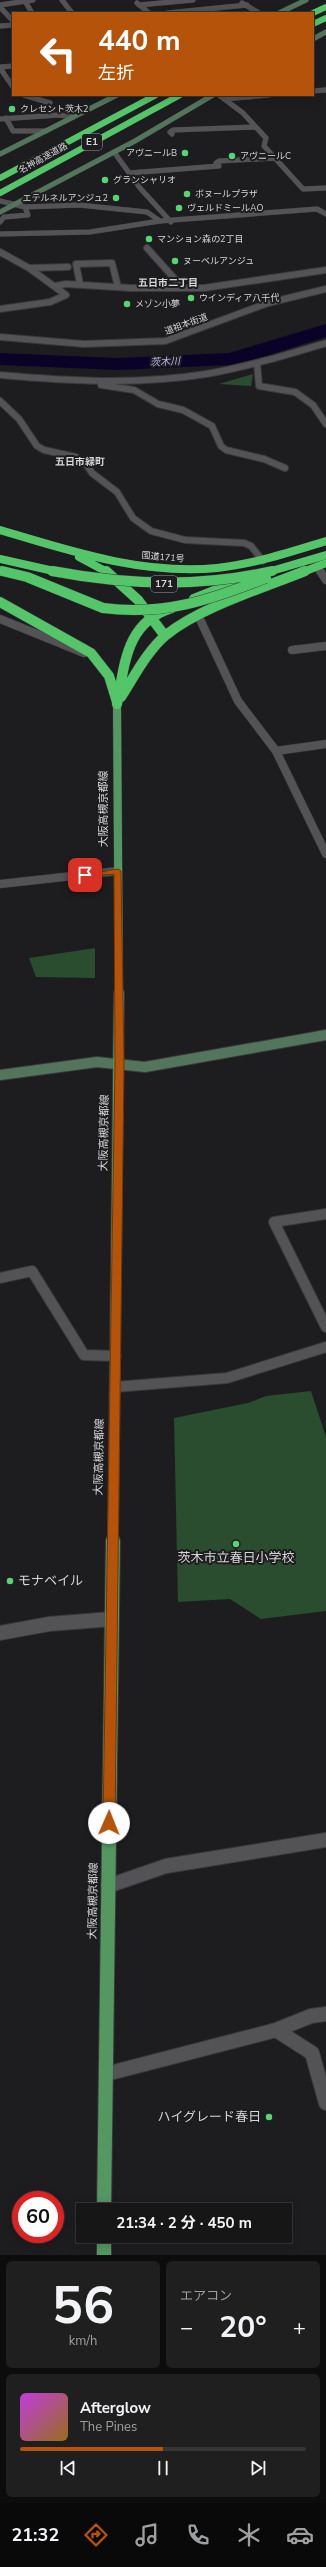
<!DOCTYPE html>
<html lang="ja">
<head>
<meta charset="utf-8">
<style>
	:root { --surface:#161617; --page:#1f1f20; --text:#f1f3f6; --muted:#9e9fa1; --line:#353536; --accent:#b45309 }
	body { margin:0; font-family:"Nunito Sans","Noto Sans JP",sans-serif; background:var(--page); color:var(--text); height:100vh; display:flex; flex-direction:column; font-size:15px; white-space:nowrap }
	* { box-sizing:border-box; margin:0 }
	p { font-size:13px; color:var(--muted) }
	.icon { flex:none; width:22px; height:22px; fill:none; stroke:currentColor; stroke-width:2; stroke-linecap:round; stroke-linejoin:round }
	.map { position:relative; height:2255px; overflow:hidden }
	.details { display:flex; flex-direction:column; gap:6px; padding:6px; background:#0c0c0d; flex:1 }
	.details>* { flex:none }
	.guide { position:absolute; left:12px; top:12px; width:302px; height:84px; border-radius:0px; box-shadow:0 2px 10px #0003,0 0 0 1px var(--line); background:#b45309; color:#fff; overflow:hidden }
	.speed { position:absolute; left:12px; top:2191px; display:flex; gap:8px; font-size:20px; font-weight:700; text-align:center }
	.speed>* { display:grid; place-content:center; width:52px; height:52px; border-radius:50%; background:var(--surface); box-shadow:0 2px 10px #0003,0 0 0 1px var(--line); line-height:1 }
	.speed .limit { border:6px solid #d22; background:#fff; color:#111 }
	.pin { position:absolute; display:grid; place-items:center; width:34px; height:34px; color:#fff; margin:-17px; border-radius:8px; box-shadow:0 2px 6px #0006 }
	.me { position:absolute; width:44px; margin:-22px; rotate:1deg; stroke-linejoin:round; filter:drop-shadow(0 0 3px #0008) }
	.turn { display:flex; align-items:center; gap:14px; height:84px; padding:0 20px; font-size:18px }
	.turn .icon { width:52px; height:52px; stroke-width:2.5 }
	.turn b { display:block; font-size:28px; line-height:34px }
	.big { font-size:30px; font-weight:700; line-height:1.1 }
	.details .card { flex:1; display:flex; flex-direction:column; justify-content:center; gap:6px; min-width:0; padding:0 14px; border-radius:6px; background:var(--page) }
	.details .dial { align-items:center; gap:0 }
	.dial b { font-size:52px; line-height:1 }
	.song { display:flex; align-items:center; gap:12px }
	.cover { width:48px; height:48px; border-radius:6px; background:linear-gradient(135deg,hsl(290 70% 55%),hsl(40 70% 35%)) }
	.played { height:4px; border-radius:2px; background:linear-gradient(90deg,var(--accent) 50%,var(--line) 50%) }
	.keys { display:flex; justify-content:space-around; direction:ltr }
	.heat { display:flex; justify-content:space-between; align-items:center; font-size:22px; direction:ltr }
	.details .tiles { flex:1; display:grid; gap:6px; grid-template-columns:1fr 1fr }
	.card:last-child { grid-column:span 2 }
	.trip { position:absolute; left:76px; top:2203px; width:216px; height:40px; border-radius:0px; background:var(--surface); box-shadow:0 2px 10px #0003,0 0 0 1px var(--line); font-weight:700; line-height:40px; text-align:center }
	.dock { display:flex; height:64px; justify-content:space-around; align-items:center; background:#090909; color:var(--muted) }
	.dock .icon { width:28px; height:28px }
	.dock .selected { color:var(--accent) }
	.dock b { font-size:18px; color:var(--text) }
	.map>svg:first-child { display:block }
	.green { fill:#2a4d2f }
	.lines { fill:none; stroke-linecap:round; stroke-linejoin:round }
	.river { fill:#0b0228; fill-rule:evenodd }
	.street-far4-casing { stroke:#39393b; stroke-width:5.5 }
	.street-far3-casing { stroke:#39393b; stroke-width:8 }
	.street-far2-casing { stroke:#39393b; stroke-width:9 }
	.street-far1-casing { stroke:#39393b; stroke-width:12 }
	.street-casing { stroke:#39393b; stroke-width:16 }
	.secondary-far1-casing { stroke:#39393b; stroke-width:5.5 }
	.secondary-casing { stroke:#39393b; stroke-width:12 }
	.primary-far2-casing { stroke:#39393b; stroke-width:9 }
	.primary-far1-casing { stroke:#39393b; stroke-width:12 }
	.primary-casing { stroke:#39393b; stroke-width:16 }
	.highway-far2-casing { stroke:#39393b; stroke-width:6 }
	.highway-far1-casing { stroke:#39393b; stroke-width:8 }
	.highway-casing { stroke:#39393b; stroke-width:11 }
	.street-far4 { stroke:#535356; stroke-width:5 }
	.street-far3 { stroke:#535356; stroke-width:6 }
	.street-far2 { stroke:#535356; stroke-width:8 }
	.street-far1 { stroke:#535356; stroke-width:10 }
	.street { stroke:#535356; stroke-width:14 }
	.secondary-far1 { stroke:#53755c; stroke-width:5 }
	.secondary { stroke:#53755c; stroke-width:10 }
	.primary-far2 { stroke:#549761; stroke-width:8 }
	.primary-far1 { stroke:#549761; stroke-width:10 }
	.primary { stroke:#549761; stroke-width:14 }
	.highway-far2 { stroke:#54c569; stroke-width:6 }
	.highway-far1 { stroke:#54c569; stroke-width:8 }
	.highway { stroke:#54c569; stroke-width:10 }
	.highway-bridge-far1-casing { stroke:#39393b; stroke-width:8; stroke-linecap:butt }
	.highway-bridge-casing { stroke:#39393b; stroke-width:11; stroke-linecap:butt }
	.highway-bridge-far1 { stroke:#54c569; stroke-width:8 }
	.highway-bridge { stroke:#54c569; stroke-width:10 }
	.route { fill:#b45309; stroke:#753606 }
	.poi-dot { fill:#57d570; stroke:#1d1d1f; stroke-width:1.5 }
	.labels { text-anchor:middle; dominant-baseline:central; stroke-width:4; stroke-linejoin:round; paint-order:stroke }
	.far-poi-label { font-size:9px; fill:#d6d6d8; stroke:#1d1d1f; text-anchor:start }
	.far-street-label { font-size:9px; fill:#d6d6d8; stroke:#1d1d1f }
	.shield { fill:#1d1d1f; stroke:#9e9ea0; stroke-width:1 }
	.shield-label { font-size:10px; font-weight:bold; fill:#d6d6d8 }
	.far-neighbourhood-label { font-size:10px; font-weight:bold; fill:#d6d6d8; stroke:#1d1d1f }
	.far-water-label { font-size:10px; font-style:italic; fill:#b9b6f3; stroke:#1d1d1f }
	.street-label { font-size:11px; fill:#d6d6d8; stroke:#1d1d1f }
	.near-poi-label { font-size:13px; fill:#d6d6d8; stroke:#1d1d1f }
</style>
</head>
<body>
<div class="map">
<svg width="326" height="2255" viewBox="0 0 326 2255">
	<rect width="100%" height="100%" fill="#1d1d1f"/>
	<path class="green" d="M253 374 251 386 219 384Z
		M95 948V978L36 977 29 958Z
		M311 1391 326 1437V1611L261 1619 230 1599 178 1602 174 1418 248 1403 266 1396Z"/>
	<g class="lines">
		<path class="river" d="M326 324V337L263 357 229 365 118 370 0 365V353L118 358 229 353Z"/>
		<g class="street-far4-casing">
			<path id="street-far4" d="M62 0 72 13
				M25 1 32 13
				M137 3 149 13
				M242 3 259 13
				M0 5 33 0
				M139 5 193 0
				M0 7 13 21
				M167 13 247 5
				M0 26 13 25
				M0 67 13 66
				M0 68 13 87
				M313 91 326 90
				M24 95 50 103
				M219 95 243 113 266 138 264 146 303 189 326 188
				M224 99 269 95
				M6 118 13 131H46
				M0 119 59 115 73 117
				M172 134 170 132 173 130 255 127
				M114 152 140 188 171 222
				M129 173 219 166 216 163 219 161 275 158
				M0 201 25 207 79 205 147 212 160 221
				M0 222 4 217 28 215 25 207
				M0 234 90 232 160 221 317 209 326 214"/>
		</g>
		<g class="street-far3-casing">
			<path id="street-far3" d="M147 248 182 287
				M0 252 29 268 66 295 50 302 0 309
				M29 268 68 267
				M80 284 76 264 112 263 118 287
				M55 286 66 284 131 288H204L326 270
				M0 337 84 344 165 341 268 303 326 289
				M257 363 259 386 295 392 313 405 326 424
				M0 375C68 381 138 385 206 374 247 367 286 355 326 343
				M101 385 134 390 158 404 183 410 212 426 221 446 226 450 264 459 285 468
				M0 401 19 419 37 446 44 450 76 457 86 464 92 473 117 492 133 518 151 531 185 540 244 543 251 546 263 561
				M317 567 321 572"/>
		</g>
		<g class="street-far2-casing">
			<path id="street-far2" d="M320 571 326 580
				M198 615 238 701 276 751 326 744
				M0 619 84 653
				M292 650 326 646
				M276 751 326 854
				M0 884 118 871"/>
		</g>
		<g class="street-far1-casing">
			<path id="street-far1" d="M326 1214 274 1222 326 1327
				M0 1278 32 1271 84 1355 116 1356
				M115 1387 227 1378 326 1347"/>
		</g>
		<g class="street-casing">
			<path id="street" d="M0 1633 49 1624 112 1619
				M108 1886 166 1866 326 1840
				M276 2030 312 2053 326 2103
				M106 2074 276 2030 311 2016 326 2014"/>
		</g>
		<g class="secondary-far1-casing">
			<path id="secondary-far1" d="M279 13 306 0
				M313 39 326 32
				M0 154 117 95
				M0 212 135 141 213 95"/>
		</g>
		<g class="secondary-casing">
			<path id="secondary" d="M0 1075 97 1062 145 1067 326 1035"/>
		</g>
		<g class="primary-far2-casing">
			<path id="primary-far2" d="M117 704 119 994"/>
		</g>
		<g class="primary-far1-casing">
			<path id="primary-far1" d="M113 1542 119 993"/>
		</g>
		<g class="primary-casing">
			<path id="primary" d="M104 2210 113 1541
				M104 2236V2255"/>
		</g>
		<g class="highway-far2-casing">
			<path id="highway-far2" d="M313 13 326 7
				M313 24 326 18
				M0 178 156 95
				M0 193 180 95"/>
		</g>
		<g class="highway-far1-casing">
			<path id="highway-far1" d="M0 530C70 551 142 575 217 568 254 564 290 552 326 541
				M79 557 107 572
				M0 571 8 572
				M303 572 326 563"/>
		</g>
		<g class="highway-casing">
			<path id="highway" d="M2 571 27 577 103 608
				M106 571 138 600 165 636
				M194 599 250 577
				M0 602 91 653 109 676 117 702
				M121 697C134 677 147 651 166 635 201 607 263 588 305 571
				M117 704C125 663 126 622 172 608"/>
		</g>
		<use href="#street-far4" class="street-far4"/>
		<use href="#street-far3" class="street-far3"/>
		<use href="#street-far2" class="street-far2"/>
		<use href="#street-far1" class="street-far1"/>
		<use href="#street" class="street"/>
		<use href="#secondary-far1" class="secondary-far1"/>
		<use href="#secondary" class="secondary"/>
		<use href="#primary-far2" class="primary-far2"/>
		<use href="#primary-far1" class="primary-far1"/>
		<use href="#primary" class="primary"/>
		<use href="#highway-far2" class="highway-far2"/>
		<use href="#highway-far1" class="highway-far1"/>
		<use href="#highway" class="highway"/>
		<g class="highway-bridge-far1-casing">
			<path id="highway-bridge-far1" d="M0 559 58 572
				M268 572 326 555"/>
		</g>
		<g class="highway-bridge-casing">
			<path id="highway-bridge" d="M52 571C126 585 199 588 272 571
				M103 608C164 616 210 600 266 578"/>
		</g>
		<use href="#highway-bridge-far1" class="highway-bridge-far1"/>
		<use href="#highway-bridge" class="highway-bridge"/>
	</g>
	<path class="route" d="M118 869 121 871 124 1064 115 1823 109 1828 103 1823 115 1064 114 874 85 877 81 875Z"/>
	<g class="poi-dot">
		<circle cx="12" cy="109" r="4"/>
		<circle cx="185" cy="153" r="4"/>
		<circle cx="232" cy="156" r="4"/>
		<circle cx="105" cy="180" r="4"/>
		<circle cx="187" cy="194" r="4"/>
		<circle cx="116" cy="198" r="4"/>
		<circle cx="179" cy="208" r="4"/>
		<circle cx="149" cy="239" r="4"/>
		<circle cx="175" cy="261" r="4"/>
		<circle cx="191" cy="298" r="4"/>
		<circle cx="127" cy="304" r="4"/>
		<circle cx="236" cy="1544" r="4"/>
		<circle cx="10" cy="1581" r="4"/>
		<circle cx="269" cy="2117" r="4"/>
	</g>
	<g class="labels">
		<g class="far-poi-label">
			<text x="20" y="109">クレセント茨木2</text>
			<text x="177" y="153" text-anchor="end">アヴニールB</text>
			<text x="240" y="156">アヴニールC</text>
			<text x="113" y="180">グランシャリオ</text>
			<text x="195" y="194">ボヌールプラザ</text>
			<text x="108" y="198" text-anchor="end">エテルネルアンジュ2</text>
			<text x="187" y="208">ヴェルドミールAO</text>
			<text x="157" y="239">マンション森の2丁目</text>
			<text x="183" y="261">ヌーベルアンジュ</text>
			<text x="199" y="298">ウインディア八千代</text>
			<text x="135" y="304">メゾン小夢</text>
		</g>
		<g class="far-street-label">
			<text transform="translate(43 158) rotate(-29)">名神高速道路</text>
			<text transform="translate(186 324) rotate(-20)">道祖本街道</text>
			<text transform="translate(163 557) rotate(5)">国道171号</text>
		</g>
		<g class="shield">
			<rect x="82" y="134" width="20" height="16" rx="3"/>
			<rect x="151" y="576" width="26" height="16" rx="3"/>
		</g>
		<g class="shield-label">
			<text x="92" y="142">E1</text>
			<text x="164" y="584">171</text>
		</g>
		<g class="far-neighbourhood-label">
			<text x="168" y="283">五日市二丁目</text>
			<text x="80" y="462">五日市緑町</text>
		</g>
		<g class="far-water-label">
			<text transform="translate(165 362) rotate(-3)">茨木川</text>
		</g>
		<g class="street-label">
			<text transform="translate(103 809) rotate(-90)">大阪高槻京都線</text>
			<text transform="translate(104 1133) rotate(-89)">大阪高槻京都線</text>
			<text transform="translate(99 1457) rotate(-89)">大阪高槻京都線</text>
			<text transform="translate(93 1901) rotate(-89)">大阪高槻京都線</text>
		</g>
		<g class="near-poi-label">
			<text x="236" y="1558">茨木市立春日小学校</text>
			<text x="18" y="1581" text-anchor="start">モナベイル</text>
			<text x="261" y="2117" text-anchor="end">ハイグレード春日</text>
		</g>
	</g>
</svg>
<div class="speed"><div class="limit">60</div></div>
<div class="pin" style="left:85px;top:875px;background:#d93025"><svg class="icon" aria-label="arrive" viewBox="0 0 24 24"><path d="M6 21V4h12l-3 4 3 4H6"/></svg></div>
<svg class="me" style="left:109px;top:1823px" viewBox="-20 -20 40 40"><circle r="19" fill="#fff"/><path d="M0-13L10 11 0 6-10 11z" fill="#b45309"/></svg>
<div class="trip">21:34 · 2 分 · 450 m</div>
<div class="guide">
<div class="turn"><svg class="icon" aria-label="left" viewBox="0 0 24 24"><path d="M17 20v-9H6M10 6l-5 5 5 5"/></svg><div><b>440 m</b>左折</div></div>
</div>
</div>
<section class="details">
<div class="tiles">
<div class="card dial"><b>56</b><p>km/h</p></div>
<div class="card"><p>エアコン</p>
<div class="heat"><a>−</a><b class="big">20°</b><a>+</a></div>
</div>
<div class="card">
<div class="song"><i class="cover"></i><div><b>Afterglow</b><p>The Pines</p></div></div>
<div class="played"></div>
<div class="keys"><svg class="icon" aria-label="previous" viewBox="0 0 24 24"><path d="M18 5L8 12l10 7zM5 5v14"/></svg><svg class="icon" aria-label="pause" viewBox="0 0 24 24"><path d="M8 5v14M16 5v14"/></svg><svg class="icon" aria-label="next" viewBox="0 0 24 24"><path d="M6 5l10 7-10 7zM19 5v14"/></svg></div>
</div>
</div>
</section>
<nav class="dock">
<b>21:32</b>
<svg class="icon selected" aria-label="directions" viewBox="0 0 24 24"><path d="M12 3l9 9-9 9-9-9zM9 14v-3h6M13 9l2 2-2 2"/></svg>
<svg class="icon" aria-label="music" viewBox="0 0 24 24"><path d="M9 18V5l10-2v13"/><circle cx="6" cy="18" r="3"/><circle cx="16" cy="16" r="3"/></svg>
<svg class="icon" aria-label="phone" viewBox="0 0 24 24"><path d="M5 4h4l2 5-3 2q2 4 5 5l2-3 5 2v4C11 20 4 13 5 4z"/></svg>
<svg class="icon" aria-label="climate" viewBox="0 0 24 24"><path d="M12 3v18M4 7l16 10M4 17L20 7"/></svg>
<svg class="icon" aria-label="car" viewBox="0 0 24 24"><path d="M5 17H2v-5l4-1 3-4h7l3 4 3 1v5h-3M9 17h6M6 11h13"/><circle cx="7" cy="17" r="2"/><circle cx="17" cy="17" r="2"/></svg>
</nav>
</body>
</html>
